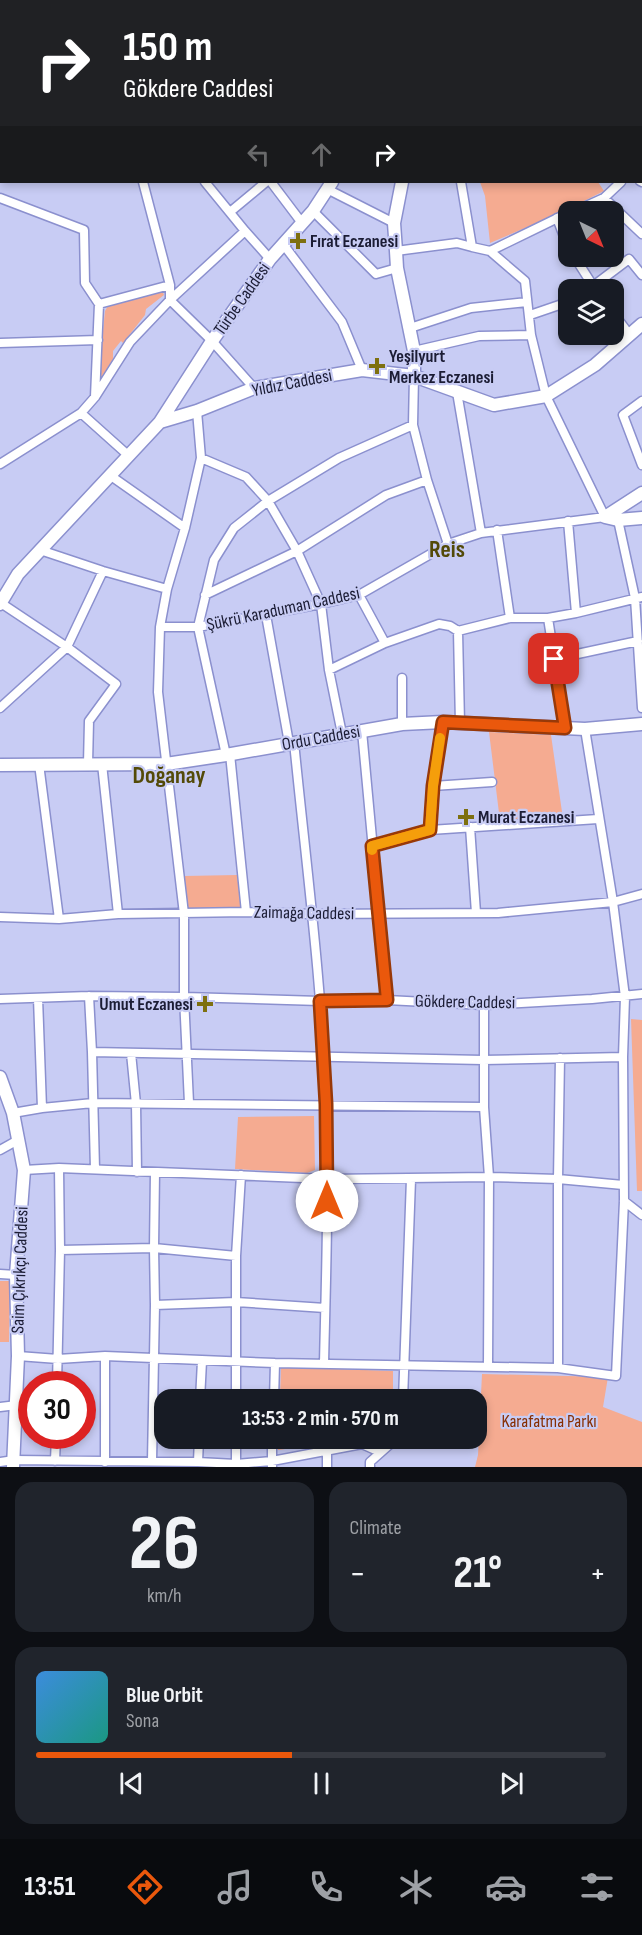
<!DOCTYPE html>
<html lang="en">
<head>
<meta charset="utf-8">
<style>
	:root { --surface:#171b24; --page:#20242c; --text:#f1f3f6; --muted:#9ea1a6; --line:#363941; --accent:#ea580c }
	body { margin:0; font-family:"Sofia Sans Condensed",sans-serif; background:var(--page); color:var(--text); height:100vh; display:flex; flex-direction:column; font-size:22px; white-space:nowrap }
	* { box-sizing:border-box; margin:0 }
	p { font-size:20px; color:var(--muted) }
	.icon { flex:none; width:33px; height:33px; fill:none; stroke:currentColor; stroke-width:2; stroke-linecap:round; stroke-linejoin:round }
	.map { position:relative; height:1467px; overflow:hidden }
	.drawer { display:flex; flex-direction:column; gap:15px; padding:15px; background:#0d0f14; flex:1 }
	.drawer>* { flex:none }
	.hud { position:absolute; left:0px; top:0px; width:642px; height:183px; box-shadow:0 3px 9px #0003; background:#202124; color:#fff; overflow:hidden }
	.needle { width:39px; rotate:137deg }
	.fabs { position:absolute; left:558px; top:201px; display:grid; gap:12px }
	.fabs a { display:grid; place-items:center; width:66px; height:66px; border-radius:12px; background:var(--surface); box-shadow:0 3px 9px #0003; font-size:30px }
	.speed { position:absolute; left:18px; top:1371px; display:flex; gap:12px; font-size:30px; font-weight:700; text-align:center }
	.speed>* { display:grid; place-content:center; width:78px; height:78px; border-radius:50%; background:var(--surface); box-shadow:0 3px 9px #0003; line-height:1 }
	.speed .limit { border:9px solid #d22; background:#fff; color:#111 }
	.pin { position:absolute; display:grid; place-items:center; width:51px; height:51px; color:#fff; margin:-26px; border-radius:12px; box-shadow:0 3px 9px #0006 }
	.me { position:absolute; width:66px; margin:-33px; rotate:0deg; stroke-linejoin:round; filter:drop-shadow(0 0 4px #0008) }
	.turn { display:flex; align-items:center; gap:21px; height:126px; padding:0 24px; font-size:27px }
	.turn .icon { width:78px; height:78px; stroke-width:2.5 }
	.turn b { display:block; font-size:42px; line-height:51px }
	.lanes { display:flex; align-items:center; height:57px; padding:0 24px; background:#0003; justify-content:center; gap:30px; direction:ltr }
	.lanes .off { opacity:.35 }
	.big { font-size:45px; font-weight:700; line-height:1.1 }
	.drawer .tile { flex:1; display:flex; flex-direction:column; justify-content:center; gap:9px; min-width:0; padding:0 21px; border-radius:18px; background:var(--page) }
	.drawer .dial { align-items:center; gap:0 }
	.dial b { font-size:78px; line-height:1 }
	.song { display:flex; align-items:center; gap:18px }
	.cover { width:72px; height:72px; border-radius:9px; background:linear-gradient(135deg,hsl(210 70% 55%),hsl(170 70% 35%)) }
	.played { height:6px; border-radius:3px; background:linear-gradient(90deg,var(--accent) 45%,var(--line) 45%) }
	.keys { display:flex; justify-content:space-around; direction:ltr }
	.heat { display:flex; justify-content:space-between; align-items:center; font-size:33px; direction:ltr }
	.drawer .tiles { flex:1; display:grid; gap:15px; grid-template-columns:1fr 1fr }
	.tile:last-child { grid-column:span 2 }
	.trip { position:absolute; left:154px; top:1389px; width:333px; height:60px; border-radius:18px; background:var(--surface); box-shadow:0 3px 9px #0003; font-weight:700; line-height:60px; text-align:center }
	.dock { display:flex; height:96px; justify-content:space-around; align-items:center; background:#090b0e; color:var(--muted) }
	.dock .icon { width:42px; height:42px }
	.dock .active { color:var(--accent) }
	.dock b { font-size:27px; color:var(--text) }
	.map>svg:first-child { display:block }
	.green { fill:#f5ab91 }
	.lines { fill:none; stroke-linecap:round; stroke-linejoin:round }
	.street-casing { stroke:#8b90ce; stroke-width:11 }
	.secondary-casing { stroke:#8b90ce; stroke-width:15 }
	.street { stroke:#fff; stroke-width:8 }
	.secondary { stroke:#fff; stroke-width:12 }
	.route-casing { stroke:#983908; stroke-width:15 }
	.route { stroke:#ea580c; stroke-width:10 }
	.slow { stroke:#f59e0b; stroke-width:10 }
	.poi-dot { fill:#7e7010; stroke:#c8ccf4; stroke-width:2 }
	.labels { text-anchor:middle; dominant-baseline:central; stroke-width:4.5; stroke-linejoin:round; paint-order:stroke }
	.poi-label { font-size:18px; font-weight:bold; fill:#1b1c34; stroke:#c8ccf4; text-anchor:start }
	.street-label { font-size:18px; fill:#1b1c34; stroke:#c8ccf4 }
	.park-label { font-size:18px; fill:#872f04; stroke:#c8ccf4 }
	.district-label { font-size:24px; font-weight:bold; fill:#534a08; stroke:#c8ccf4 }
</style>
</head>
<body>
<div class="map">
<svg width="642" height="1467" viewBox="0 0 642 1467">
	<rect width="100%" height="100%" fill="#c8ccf4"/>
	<path class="green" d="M480 182H598L604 191 560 213 490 243 485 196Z
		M162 290 164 295 146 309 145 315 123 343 121 341 113 351V359L98 383 105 311 109 304Z
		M489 732 551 735 563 819 500 821Z
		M237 875 241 909 188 911 184 876Z
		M631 1019 642 1020V1191H637Z
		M314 1116 315 1170 307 1173 235 1169 238 1117Z
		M0 1281H10L9 1342H0Z
		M281 1367 393 1371V1399H280Z
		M482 1374 608 1377 603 1407 642 1422V1467H475L478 1455Z
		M278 1439V1438L356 1439 278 1450Z"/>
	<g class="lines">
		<g class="street-casing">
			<path id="street" d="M119 0 123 2
				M553 0V2
				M48 2 49 0
				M171 2 172 0
				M239 2 240 0
				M334 2 335 0
				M401 2 402 0
				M0 3 2 4
				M640 5 642 7
				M0 129H2
				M640 161 642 160
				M640 181 642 182
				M143 182 170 285V300L212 341 254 388
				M205 182 245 231 270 259
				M271 182 302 223
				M327 189 394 223
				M0 198 84 230 85 283 99 304 170 285
				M604 198 642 234
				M313 211 376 274 397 268
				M230 212 266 182
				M573 212 604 198 621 182
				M557 218 568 247
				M283 244 342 322 362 370
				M396 251 457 243 472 247
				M490 251 568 213
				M574 256 595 289
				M588 290 629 259 642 275
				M614 314 629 334
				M530 315 568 302
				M410 328 471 308 527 302
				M0 343 98 340
				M414 351 479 336 531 335
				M414 376 413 425 427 480 448 544
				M457 392 481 533
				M95 397 99 304
				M642 401 623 415 642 465
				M81 413 129 456
				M201 458 246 477 268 501 297 551 321 604 329 670 342 734
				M0 464 81 413 95 397 130 342 170 300 245 231
				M111 476 185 528
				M618 520 635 598 642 708
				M568 521 576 613
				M497 530 510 618
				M40 550 103 571 167 589
				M205 595 297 551 386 495 427 480
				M1 603 67 647 116 684 89 721 88 764
				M266 615 289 743
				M548 618 565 728
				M160 627H198L321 604 359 595 448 544 481 533 605 517 546 396 531 335 525 281 490 251 472 247 461 182
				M385 643 439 624 450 626 458 631
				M554 659 638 641
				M329 670 385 643 359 595
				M0 708 67 647 103 571
				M402 724V678
				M460 724 458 631 510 618H548L576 613 642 597
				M362 731 387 1000
				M294 742C306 863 322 983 326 1104 329 1191 326 1277 324 1363
				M230 754 246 912
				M226 755 198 627 214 560 234 528 268 501 339 458 413 425
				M39 764 59 919
				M102 764 118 914
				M433 786 492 782
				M470 827 476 913
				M430 830 433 786 443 722
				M372 846 430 830 598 819
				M0 917 59 919 118 914 246 912 311 914 498 913 613 902 642 894
				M89 996 92 1052
				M38 998 42 1108
				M0 999 89 996 184 997 320 1001 387 1000 484 1005 592 999 642 994
				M484 1005V1107L489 1177 488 1366
				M131 1053 136 1104 137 1172
				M189 1103 184 997V914L158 692 160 627 167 589 185 528 201 458 197 411
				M13 1113 42 1108 93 1103 484 1107
				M0 1150 18 1140
				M95 1169 92 1052 483 1060 623 1057
				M24 1170 59 1168 327 1179 489 1177 558 1179 623 1185
				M624 1201 642 1215
				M60 1250 154 1248 236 1256
				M0 1274 16 1275
				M155 1305 236 1302 325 1308
				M18 1356 58 1359 105 1356 275 1363 558 1368 616 1376 624 1201 623 1057 625 997 613 902 585 729
				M105 1356V1462
				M558 1368V1179L560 1058
				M57 1384 60 1250 59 1168
				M200 1400 202 1361
				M236 1400V1256L241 1175
				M274 1400 275 1363
				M403 1400 411 1179
				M0 1407 17 1405
				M55 1461 56 1436
				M152 1461 155 1305 154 1248 155 1172
				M0 1462 14 1460 198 1462 236 1464 272 1461 362 1444 380 1452
				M198 1462 199 1438
				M236 1464V1438
				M272 1467V1438
				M327 1467V1451
				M370 1467V1462L397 1438"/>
		</g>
		<g class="secondary-casing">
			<path id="secondary" d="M487 0 491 2
				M529 0 531 2
				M443 2V0
				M640 122 642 123
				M402 182 394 223 396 251 397 268 414 351V376
				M160 422 197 411 254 388 362 370 414 376 494 405 546 396 595 365 642 324
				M605 517 642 493
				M605 517 618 520 642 518
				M0 604 18 574 160 422 212 341 270 259 313 211 332 182
				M0 765 166 764 226 755 402 724 443 722 585 729 642 724
				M0 1077 13 1113 24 1170 16 1275 18 1356 13 1467"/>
		</g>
		<use href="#street" class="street"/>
		<use href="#secondary" class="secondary"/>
	</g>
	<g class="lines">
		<g class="route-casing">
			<path id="route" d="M327 1201 326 1104 320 1001 387 1000 372 846 430 830 433 786 443 722 565 728 554 659"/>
		</g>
		<use href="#route" class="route"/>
		<path class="slow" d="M372 850V846L430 830 433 786 440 738"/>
	</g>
	<g class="poi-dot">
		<path d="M295 232h6v6h6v6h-6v6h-6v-6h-6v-6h6z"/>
		<path d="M374 357h6v6h6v6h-6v6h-6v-6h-6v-6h6z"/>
		<path d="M463 808h6v6h6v6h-6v6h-6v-6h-6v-6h6z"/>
		<path d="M202 995h6v6h6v6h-6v6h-6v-6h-6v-6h6z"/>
	</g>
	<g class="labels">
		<g class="poi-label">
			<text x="310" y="241">Fırat Eczanesi</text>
			<text x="389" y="356">Yeşilyurt<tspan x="389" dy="21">Merkez Eczanesi</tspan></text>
			<text x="478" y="817">Murat Eczanesi</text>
			<text x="193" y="1004" text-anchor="end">Umut Eczanesi</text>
		</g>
		<g class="street-label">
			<text transform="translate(242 299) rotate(-55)">Türbe Caddesi</text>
			<text transform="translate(292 383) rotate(-11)">Yıldız Caddesi</text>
			<text transform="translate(283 609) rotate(-12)">Şükrü Karaduman Caddesi</text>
			<text transform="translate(321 738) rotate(-10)">Ordu Caddesi</text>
			<text transform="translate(304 913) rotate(1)">Zaimağa Caddesi</text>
			<text transform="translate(465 1002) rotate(1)">Gökdere Caddesi</text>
			<text transform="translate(20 1270) rotate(-88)">Saim Çıkrıkçı Caddesi</text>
		</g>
		<g class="park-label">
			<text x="549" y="1421">Karafatma Parkı</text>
		</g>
		<g class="district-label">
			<text x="447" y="549">Reis</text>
			<text x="169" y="775">Doğanay</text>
		</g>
	</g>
</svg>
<div class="fabs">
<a><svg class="needle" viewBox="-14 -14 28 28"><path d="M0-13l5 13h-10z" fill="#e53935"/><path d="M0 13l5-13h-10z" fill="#9ea1a6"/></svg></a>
<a><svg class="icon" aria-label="layers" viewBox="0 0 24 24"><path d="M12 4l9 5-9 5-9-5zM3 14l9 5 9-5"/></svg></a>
</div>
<div class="speed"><div class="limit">30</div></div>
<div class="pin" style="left:554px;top:659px;background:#d93025"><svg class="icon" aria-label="arrive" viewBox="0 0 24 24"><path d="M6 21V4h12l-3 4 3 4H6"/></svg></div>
<svg class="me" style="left:327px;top:1201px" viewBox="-20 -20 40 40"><circle r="19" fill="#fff"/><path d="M0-13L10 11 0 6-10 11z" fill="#ea580c"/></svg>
<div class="trip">13:53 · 2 min · 570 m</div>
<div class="hud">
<div class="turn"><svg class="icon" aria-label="right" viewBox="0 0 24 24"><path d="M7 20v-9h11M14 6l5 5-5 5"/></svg><div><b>150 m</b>Gökdere Caddesi</div></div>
<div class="lanes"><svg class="icon off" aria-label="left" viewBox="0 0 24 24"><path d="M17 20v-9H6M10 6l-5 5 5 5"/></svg><svg class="icon off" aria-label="ahead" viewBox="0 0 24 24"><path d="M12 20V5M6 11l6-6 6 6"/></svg><svg class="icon" aria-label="right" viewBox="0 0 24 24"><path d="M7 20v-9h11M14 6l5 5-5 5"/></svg></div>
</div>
</div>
<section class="drawer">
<div class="tiles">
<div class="tile dial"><b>26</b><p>km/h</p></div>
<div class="tile"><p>Climate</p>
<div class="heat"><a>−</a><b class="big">21°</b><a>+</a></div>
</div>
<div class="tile">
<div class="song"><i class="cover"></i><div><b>Blue Orbit</b><p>Sona</p></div></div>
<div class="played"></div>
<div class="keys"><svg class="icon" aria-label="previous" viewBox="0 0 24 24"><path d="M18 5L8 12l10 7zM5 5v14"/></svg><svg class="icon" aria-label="pause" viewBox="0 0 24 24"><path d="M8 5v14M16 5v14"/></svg><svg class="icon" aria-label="next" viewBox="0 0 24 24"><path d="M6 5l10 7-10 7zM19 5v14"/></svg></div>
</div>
</div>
</section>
<nav class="dock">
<b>13:51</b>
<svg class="icon active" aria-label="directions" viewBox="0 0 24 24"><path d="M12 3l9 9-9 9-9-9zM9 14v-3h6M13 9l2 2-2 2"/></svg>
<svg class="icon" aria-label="music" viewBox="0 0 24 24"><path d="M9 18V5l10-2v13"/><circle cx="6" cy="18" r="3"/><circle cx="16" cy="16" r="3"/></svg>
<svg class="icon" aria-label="phone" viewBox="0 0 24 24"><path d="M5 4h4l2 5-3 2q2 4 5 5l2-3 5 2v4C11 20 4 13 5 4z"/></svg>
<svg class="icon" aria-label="climate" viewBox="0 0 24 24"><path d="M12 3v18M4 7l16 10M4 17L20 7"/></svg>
<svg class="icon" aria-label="car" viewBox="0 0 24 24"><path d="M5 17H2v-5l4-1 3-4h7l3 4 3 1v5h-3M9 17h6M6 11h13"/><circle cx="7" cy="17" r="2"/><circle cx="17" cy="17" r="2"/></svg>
<svg class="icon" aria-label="filters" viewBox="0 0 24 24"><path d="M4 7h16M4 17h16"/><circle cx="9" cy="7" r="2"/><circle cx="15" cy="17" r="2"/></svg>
</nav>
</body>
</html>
